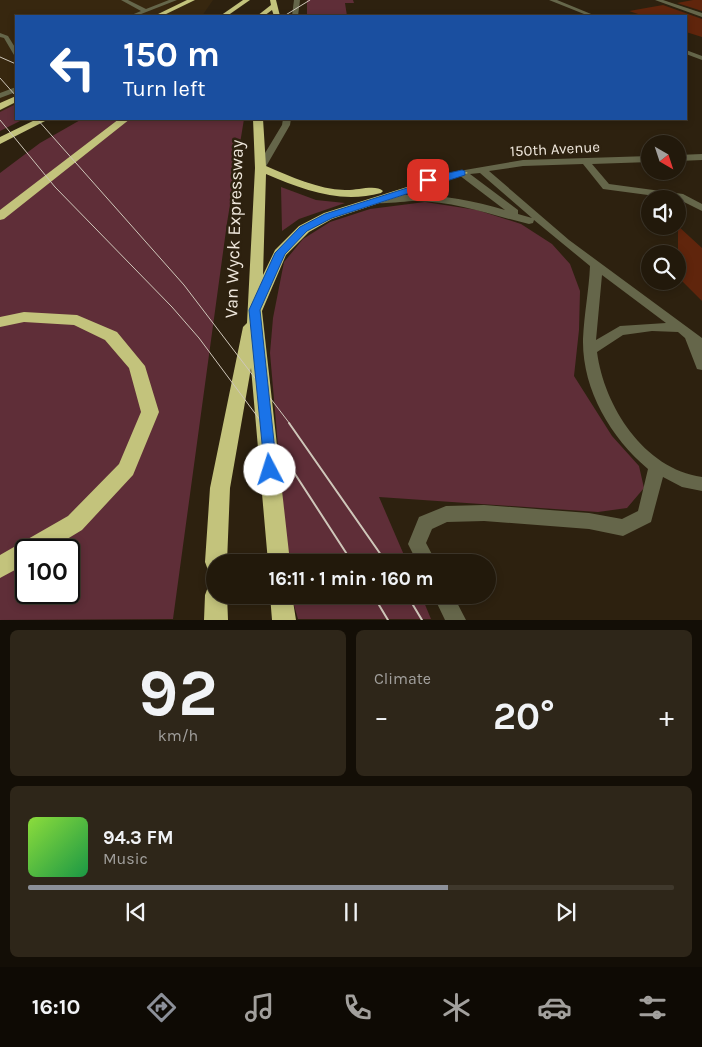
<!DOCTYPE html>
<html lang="en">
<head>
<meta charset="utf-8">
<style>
	:root { --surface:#22190b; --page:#2e2619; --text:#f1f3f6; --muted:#a2a09d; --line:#3f382c; --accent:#8c9099 }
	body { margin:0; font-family:Karla,sans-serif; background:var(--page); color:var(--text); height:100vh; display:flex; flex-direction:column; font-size:19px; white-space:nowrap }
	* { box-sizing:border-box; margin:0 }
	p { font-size:16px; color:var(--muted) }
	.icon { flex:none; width:28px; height:28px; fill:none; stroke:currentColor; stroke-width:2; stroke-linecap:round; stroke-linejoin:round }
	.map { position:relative; height:620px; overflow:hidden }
	.details { display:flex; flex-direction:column; gap:10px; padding:10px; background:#130e06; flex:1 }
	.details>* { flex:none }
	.guide { position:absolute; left:15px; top:15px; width:672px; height:105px; border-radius:0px; box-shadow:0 2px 8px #0003,0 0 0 1px var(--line); background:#1a4fa0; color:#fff; overflow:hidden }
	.needle { width:32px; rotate:141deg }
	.fabs { position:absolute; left:641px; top:135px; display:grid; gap:10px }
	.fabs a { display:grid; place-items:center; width:45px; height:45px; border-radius:50%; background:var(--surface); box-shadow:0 2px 8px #0003,0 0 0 1px var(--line); font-size:25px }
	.speed { position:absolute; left:15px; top:539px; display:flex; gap:10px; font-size:25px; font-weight:700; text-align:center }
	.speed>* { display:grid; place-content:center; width:65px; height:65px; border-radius:50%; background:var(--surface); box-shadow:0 2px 8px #0003,0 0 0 1px var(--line); line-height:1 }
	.speed .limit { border:2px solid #111; border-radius:8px; background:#fff; color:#111 }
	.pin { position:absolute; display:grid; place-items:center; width:42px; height:42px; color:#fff; margin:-21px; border-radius:10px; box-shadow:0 2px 8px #0006 }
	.me { position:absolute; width:55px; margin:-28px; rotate:355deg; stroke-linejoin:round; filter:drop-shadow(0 0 4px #0008) }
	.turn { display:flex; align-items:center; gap:18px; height:105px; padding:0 25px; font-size:22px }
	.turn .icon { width:65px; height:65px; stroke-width:2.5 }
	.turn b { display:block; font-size:35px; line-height:42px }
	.big { font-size:38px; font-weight:700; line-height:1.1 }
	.details .card { flex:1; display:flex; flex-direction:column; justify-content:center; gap:8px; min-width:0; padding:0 18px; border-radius:8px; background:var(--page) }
	.details .dial { align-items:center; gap:0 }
	.dial b { font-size:65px; line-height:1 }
	.song { display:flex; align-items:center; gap:15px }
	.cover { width:60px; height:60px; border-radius:8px; background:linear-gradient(135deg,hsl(90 70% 55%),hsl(140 70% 35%)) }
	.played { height:5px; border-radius:2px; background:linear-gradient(90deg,var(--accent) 65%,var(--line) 65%) }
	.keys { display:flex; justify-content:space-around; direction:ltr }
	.heat { display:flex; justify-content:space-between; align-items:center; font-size:28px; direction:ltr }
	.details .tiles { flex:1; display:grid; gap:10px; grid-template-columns:1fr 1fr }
	.card:last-child { grid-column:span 2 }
	.trip { position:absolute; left:206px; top:554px; width:290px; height:50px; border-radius:25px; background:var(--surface); box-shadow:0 2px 8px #0003,0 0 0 1px var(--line); font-weight:700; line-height:50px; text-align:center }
	.dock { display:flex; height:80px; justify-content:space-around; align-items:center; background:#0e0a04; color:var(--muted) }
	.dock .icon { width:35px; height:35px }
	.dock .on { color:var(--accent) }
	.dock b { font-size:22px; color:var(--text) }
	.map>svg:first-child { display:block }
	.built { fill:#37270f }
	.green { fill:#5f2e38; fill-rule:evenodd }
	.building { fill:#60250c }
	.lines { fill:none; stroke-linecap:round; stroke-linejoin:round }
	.minor { fill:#65664a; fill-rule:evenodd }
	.highway { fill:#c3c37c; fill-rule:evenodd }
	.tram-far1 { stroke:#cfc7ba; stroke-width:1 }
	.tram { stroke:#cfc7ba; stroke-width:2 }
	.route { fill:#1a73e8; stroke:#114b97 }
	.labels { text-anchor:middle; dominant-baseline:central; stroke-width:5; stroke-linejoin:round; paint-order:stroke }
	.far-street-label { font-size:15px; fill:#efe7dc; stroke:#2d210f }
	.street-label { font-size:18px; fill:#efe7dc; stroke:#2d210f }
</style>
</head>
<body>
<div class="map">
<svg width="702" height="620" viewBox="0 0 702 620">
	<rect width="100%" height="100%" fill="#2d210f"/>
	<path class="built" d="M0 0H213L202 16H16V108L0 116Z"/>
	<path class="green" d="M307 0H353L354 3H345L347 16H307Z
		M16 104V119H24L0 131V112Z
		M82 119H244L227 223 173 619 0 620V173L40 143ZM26 550H69V592H26Z
		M281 187 316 200 345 203 299 219 282 231Z
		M425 202 477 210 521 224 552 244 570 264 580 291 579 330 574 376 612 436 639 466 644 488 627 508 598 512 379 497 407 562H288L270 353 273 318 284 262 303 239 330 222 370 209Z
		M291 595H421L431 619H298Z"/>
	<path class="building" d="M693 0H702V11L677 3Z
		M663 5 702 19V37L686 32V16H644L629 11Z
		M678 226 702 248V301L678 277Z"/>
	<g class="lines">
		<path class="minor" d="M121 0H128L146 9 169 0H177L136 16H129L141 11Z
			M294 0H300L298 16H292Z
			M549 0H557L596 16H589Z
			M655 0H663L702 13V17Z
			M0 33 8 36 16 49V56L14 55 4 38 0 37Z
			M686 50 702 56V60L686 54Z
			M16 87V92L0 98V93Z
			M283 119H291L290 125 264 170H258L256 168 282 125Z
			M702 154V160L678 161V155Z
			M650 156V162L592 164 609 184 683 194 702 204V211L678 199 603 189 583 164 523 166 489 171 569 240 702 338V370L697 369 685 338 678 332 652 331 623 335 597 352C604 406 644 469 702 477V491L682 487 663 477 651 522 623 536 589 529 484 521 447 522 432 529 426 543 436 562H417L408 544 419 517 446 506 484 505 589 513 622 519 638 511 648 469C610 437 582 389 583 339 584 314 589 290 590 266L534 220 533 223 529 224C491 215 455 201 415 201 405 201 376 206 370 201 375 197 382 197 388 196 428 192 467 199 505 210L459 175V171L523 160ZM480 173 532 218 518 214V210L470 174ZM602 275 666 323 620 326 596 340Z
			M433 595H453L466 620H445Z"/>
		<path class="highway" d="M187 0H195L162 16H154Z
			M243 0H250L227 16H220Z
			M270 0H276L280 16H274L272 10 264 16H257L271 5Z
			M16 96V102L0 110V103Z
			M37 119H49L0 144V137Z
			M119 119H130L4 219 0 220V210Z
			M253 119H263L266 166C292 177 317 189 345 190 355 191 376 184 383 191L381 193C340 204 304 190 266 174L263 275 275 250 299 226 324 213 458 171 462 170 468 173 332 219 309 232 286 255 262 311 290 562H268L251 368 230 488 227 562H215V572L208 570 205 562 210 488 243 327 247 323 255 168Z
			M24 312 77 315 117 332 145 366 159 412 133 475 82 530 49 550H26V564L0 578V555L68 516 119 464 141 412 129 368 105 340 74 325 24 322 0 327V317Z
			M215 584V595H227L228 620H204L205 595 208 587Z
			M270 595H292L296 620H272Z"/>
		<path class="tram-far1" d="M284 16 310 0
			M0 57 16 64
			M0 78 16 96
			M37 119 184 285 290 424
			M0 120 55 187 172 307 199 338 263 424"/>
		<path class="tram" d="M262 423 352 562
			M289 423 386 562
			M373 595 388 620
			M407 595 422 620"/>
	</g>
	<path class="route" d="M462 170 465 171V175L332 218 307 231 285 254 260 310 277 470 275 474 270 476 265 474 249 310 275 253 300 227 325 214 426 182 425 178Z"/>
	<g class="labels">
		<g class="far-street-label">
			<text transform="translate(555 149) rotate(-3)">150th Avenue</text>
		</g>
		<g class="street-label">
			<text transform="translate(234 229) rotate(-88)">Van Wyck Expressway</text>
		</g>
	</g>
</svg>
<div class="fabs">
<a><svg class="needle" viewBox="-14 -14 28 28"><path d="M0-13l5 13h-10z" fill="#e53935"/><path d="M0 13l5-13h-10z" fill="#a2a09d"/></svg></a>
<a><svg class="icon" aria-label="sound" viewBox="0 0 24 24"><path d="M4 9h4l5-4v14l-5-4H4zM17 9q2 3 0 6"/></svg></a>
<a><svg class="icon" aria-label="search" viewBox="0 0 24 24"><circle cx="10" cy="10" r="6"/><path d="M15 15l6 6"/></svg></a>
</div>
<div class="speed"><div class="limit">100</div></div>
<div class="pin" style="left:428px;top:180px;background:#d93025"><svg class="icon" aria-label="arrive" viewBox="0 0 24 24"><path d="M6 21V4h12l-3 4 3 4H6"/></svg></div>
<svg class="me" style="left:270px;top:470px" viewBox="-20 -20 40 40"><circle r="19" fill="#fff"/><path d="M0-13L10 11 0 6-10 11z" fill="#1a73e8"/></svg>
<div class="trip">16:11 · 1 min · 160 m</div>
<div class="guide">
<div class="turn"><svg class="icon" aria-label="left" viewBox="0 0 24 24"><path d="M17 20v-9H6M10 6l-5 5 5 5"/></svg><div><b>150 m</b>Turn left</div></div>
</div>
</div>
<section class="details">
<div class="tiles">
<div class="card dial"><b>92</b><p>km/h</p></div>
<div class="card"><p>Climate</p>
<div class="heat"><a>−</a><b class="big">20°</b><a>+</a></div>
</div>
<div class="card">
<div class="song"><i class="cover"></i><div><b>94.3 FM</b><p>Music</p></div></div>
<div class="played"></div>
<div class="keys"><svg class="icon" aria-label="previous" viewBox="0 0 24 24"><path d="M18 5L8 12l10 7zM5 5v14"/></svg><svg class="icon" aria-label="pause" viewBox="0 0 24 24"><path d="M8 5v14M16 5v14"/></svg><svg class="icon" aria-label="next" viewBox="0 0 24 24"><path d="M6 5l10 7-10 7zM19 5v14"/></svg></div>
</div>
</div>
</section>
<nav class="dock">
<b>16:10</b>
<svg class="icon on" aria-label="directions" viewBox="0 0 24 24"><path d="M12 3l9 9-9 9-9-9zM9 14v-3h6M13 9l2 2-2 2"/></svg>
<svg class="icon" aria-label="music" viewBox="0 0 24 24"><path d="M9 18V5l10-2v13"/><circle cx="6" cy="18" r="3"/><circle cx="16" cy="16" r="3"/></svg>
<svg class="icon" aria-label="phone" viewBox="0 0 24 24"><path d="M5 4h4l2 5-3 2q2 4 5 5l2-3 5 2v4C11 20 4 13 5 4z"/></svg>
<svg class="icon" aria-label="climate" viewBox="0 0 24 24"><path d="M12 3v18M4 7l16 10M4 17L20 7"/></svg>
<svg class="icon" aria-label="car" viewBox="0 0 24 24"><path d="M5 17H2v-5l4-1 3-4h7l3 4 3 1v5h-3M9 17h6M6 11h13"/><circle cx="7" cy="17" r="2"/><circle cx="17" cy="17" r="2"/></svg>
<svg class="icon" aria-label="filters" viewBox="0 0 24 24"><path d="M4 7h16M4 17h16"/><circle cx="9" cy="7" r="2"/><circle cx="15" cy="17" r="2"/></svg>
</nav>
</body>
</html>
